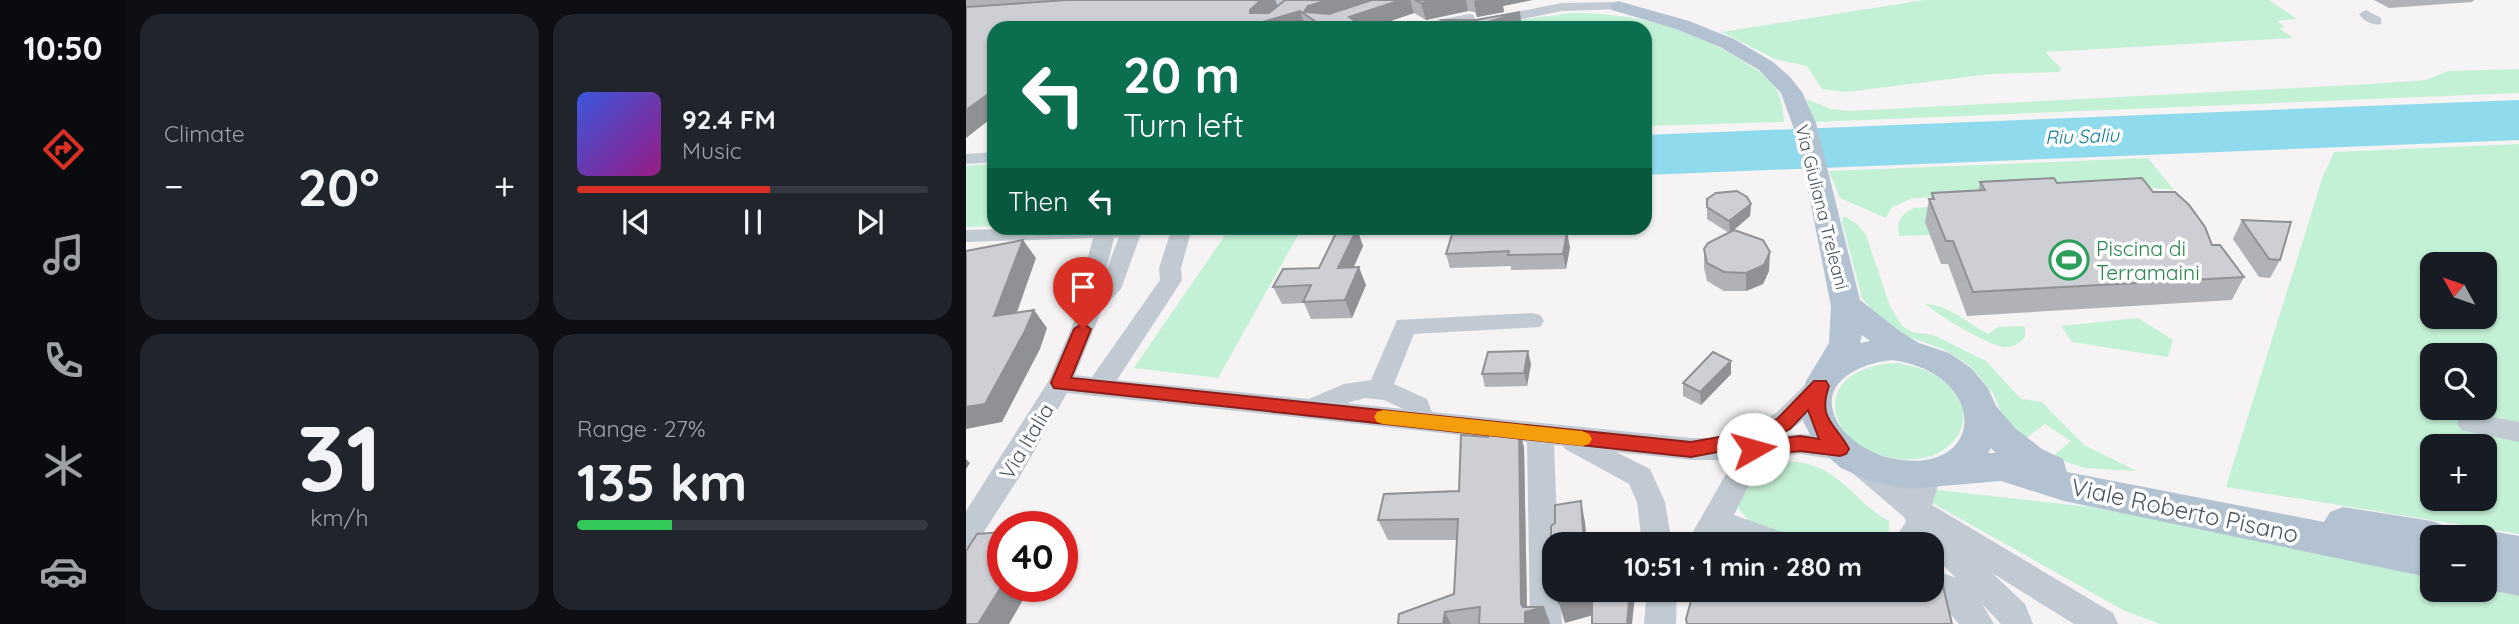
<!DOCTYPE html>
<html lang="en">
<head>
<meta charset="utf-8">
<style>
	:root { --surface:#171b24; --page:#20242c; --text:#f1f3f6; --muted:#9ea1a6; --line:#363941; --accent:#d93025 }
	body { margin:0; font-family:Quicksand,sans-serif; background:var(--page); color:var(--text); height:100vh; display:flex; flex-direction:column; font-size:26px; white-space:nowrap }
	* { box-sizing:border-box; margin:0 }
	p { font-size:23px; color:var(--muted) }
	.icon { flex:none; width:38px; height:38px; fill:none; stroke:currentColor; stroke-width:2; stroke-linecap:round; stroke-linejoin:round }
	.map { position:relative; flex:1; overflow:hidden }
	.side { display:flex; flex-direction:column; gap:14px; padding:14px; background:#0d0f14; width:840px }
	.side>* { flex:none }
	.hud { position:absolute; left:21px; top:21px; width:665px; height:214px; border-radius:21px; box-shadow:0 2px 5px #0004; background:#0b6e4f; color:#fff; overflow:hidden }
	.needle { width:46px; rotate:310deg }
	.tools { position:absolute; left:1454px; top:252px; display:grid; gap:14px }
	.tools a { display:grid; place-items:center; width:77px; height:77px; border-radius:14px; background:var(--surface); box-shadow:0 2px 5px #0004; font-size:35px }
	.speed { position:absolute; left:21px; top:511px; display:flex; gap:14px; font-size:35px; font-weight:700; text-align:center }
	.speed>* { display:grid; place-content:center; width:91px; height:91px; border-radius:50%; background:var(--surface); box-shadow:0 2px 5px #0004; line-height:1 }
	.speed .limit { border:10px solid #d22; background:#fff; color:#111 }
	.pin { position:absolute; display:grid; place-items:center; width:60px; height:60px; color:#fff; margin:-72px -30px; border-radius:50% 50% 50% 0; rotate:-45deg; box-shadow:0 0 7px #0007 }
	.pin .icon { rotate:45deg }
	.me { position:absolute; width:77px; margin:-38px; rotate:83deg; stroke-linejoin:round; filter:drop-shadow(0 0 5px #0008) }
	.turn { display:flex; align-items:center; gap:24px; height:147px; padding:0 21px; font-size:32px }
	.turn .icon { width:91px; height:91px; stroke-width:2.5 }
	.turn b { display:block; font-size:49px; line-height:60px }
	.then { display:flex; align-items:center; height:66px; padding:0 21px; background:#0003; gap:14px; font-size:26px }
	.big { font-size:52px; font-weight:800; line-height:1.1 }
	.side .tile { flex:1; display:flex; flex-direction:column; justify-content:center; gap:10px; min-width:0; padding:0 24px; border-radius:21px; background:var(--page) }
	.side .dial { align-items:center; gap:0 }
	.dial b { font-size:91px; line-height:1 }
	.song { display:flex; align-items:center; gap:21px }
	.cover { width:84px; height:84px; border-radius:10px; background:linear-gradient(135deg,hsl(230 70% 55%),hsl(310 70% 35%)) }
	.played { height:7px; border-radius:4px; background:linear-gradient(90deg,var(--accent) 55%,var(--line) 55%) }
	.keys { display:flex; justify-content:space-around; direction:ltr }
	.heat { display:flex; justify-content:space-between; align-items:center; font-size:38px; direction:ltr }
	.charge { height:10px; border-radius:5px; background:linear-gradient(90deg,#34c759 27%,var(--line) 0) }
	.side .tiles { flex:1; display:grid; gap:14px; grid-template-columns:repeat(2,1fr) }
	.trip { position:absolute; left:576px; top:532px; width:402px; height:70px; border-radius:21px; background:var(--surface); box-shadow:0 2px 5px #0004; font-weight:800; line-height:70px; text-align:center }
	main { display:flex; flex:1; min-height:0 }
	.dock { display:flex; flex-direction:column; width:126px; justify-content:space-around; align-items:center; background:#090b0e; color:var(--muted) }
	.dock .icon { width:49px; height:49px }
	.dock .current { color:var(--accent) }
	.dock b { font-size:32px; color:var(--text) }
	.map>svg:first-child { display:block }
	.green { fill:#c3f1d5; fill-rule:evenodd }
	.water { fill:#90daee }
	.lines { fill:none; stroke-linecap:round; stroke-linejoin:round }
	.minor { fill:#c1cad2; fill-rule:evenodd }
	.major { fill:#b3c2d1; fill-rule:evenodd }
	.wall { fill:#b0b2b7 }
	.shaded-wall { fill:#909195 }
	.building { fill:#cdcfd5; stroke:#909195; stroke-width:2 }
	.route { fill:#d93025; stroke:#8d1f18; stroke-width:2; fill-rule:evenodd }
	.slow { fill:#f59e0b }
	.labels { text-anchor:middle; dominant-baseline:central; stroke-width:7; stroke-linejoin:round; paint-order:stroke }
	.far-street-label { font-size:18px; fill:#4a5661; stroke:#fff }
	.far-water-label { font-size:19px; font-style:italic; fill:#0c7c9b; stroke:#fff }
	.leisure-label { font-size:21px; fill:#27864d; stroke:#fff; text-anchor:start }
	.street-label { font-size:21px; fill:#4a5661; stroke:#fff }
	.near-street-label { font-size:24px; fill:#4a5661; stroke:#fff }
</style>
</head>
<body>
<main>
<nav class="dock">
<b>10:50</b>
<svg class="icon current" aria-label="directions" viewBox="0 0 24 24"><path d="M12 3l9 9-9 9-9-9zM9 14v-3h6M13 9l2 2-2 2"/></svg>
<svg class="icon" aria-label="music" viewBox="0 0 24 24"><path d="M9 18V5l10-2v13"/><circle cx="6" cy="18" r="3"/><circle cx="16" cy="16" r="3"/></svg>
<svg class="icon" aria-label="phone" viewBox="0 0 24 24"><path d="M5 4h4l2 5-3 2q2 4 5 5l2-3 5 2v4C11 20 4 13 5 4z"/></svg>
<svg class="icon" aria-label="climate" viewBox="0 0 24 24"><path d="M12 3v18M4 7l16 10M4 17L20 7"/></svg>
<svg class="icon" aria-label="car" viewBox="0 0 24 24"><path d="M5 17H2v-5l4-1 3-4h7l3 4 3 1v5h-3M9 17h6M6 11h13"/><circle cx="7" cy="17" r="2"/><circle cx="17" cy="17" r="2"/></svg>
</nav>
<section class="side">
<div class="tiles">
<div class="tile"><p>Climate</p>
<div class="heat"><a>−</a><b class="big">20°</b><a>+</a></div>
</div>
<div class="tile">
<div class="song"><i class="cover"></i><div><b>92.4 FM</b><p>Music</p></div></div>
<div class="played"></div>
<div class="keys"><svg class="icon" aria-label="previous" viewBox="0 0 24 24"><path d="M18 5L8 12l10 7zM5 5v14"/></svg><svg class="icon" aria-label="pause" viewBox="0 0 24 24"><path d="M8 5v14M16 5v14"/></svg><svg class="icon" aria-label="next" viewBox="0 0 24 24"><path d="M6 5l10 7-10 7zM19 5v14"/></svg></div>
</div>
<div class="tile dial"><b>31</b><p>km/h</p></div>
<div class="tile"><p>Range · 27%</p><b class="big">135 km</b><div class="charge"></div></div>
</div>
</section>
<div class="map">
<svg width="1553" height="624" viewBox="0 0 1553 624">
	<rect width="100%" height="100%" fill="#f5f3f3"/>
	<path class="green" d="M958 0H1303L1331 19 1311 21 1319 27 1313 28 1327 38 1079 52 1095 68 1093 72 1024 74 880 92 856 89 841 66 809 59 756 32Z
		M607 13C667 13 724 27 775 60 785 67 798 73 805 82 815 94 817 108 818 122L679 126V28H537L552 20Z
		M1553 69V93L849 122 840 99 865 109 882 111 1405 84 1460 80 1482 71Z
		M1553 144V534L1260 487 1357 176 1368 152ZM1466 264H1519V317H1466ZM1466 355H1519V408H1466ZM1466 446H1519V499H1466Z
		M1182 158 1208 190 1177 187 947 198 926 207 920 218 874 198 863 171Z
		M28 164V226L0 227V166Z
		M1009 204 964 235 933 236C930 222 935 214 948 208Z
		M878 216 891 224 900 235 924 306 936 326 946 332 967 335 1020 361 1055 399 1076 402 1118 445 1171 471 1119 468 1086 457 1105 441 1079 424 1059 439 1035 412 1027 393 1004 366 977 349 938 335 905 309 896 298 876 222Z
		M264 228H336L252 378 168 368Z
		M959 304C981 304 1003 324 1022 334L1032 327 1059 326V337C1054 343 1048 347 1040 347 1024 347 972 315 959 304Z
		M1172 318 1207 340 1202 357 1106 342 1095 326Z
		M933 363C946 366 958 369 969 375 1005 396 1008 435 970 454 959 459 945 460 933 459 856 451 840 365 933 363Z
		M825 461C878 467 883 499 923 521V533L901 544H853L785 523 773 509 771 502 780 482 798 481Z
		M936 486 1124 507 1285 537 1466 577V590L1519 589 1553 596V624H1194L1157 610Z"/>
	<path class="water" d="M1553 100V140L679 175V135Z"/>
	<g class="lines">
		<path class="minor" d="M273 0H334L327 4 278 6 273 5Z
			M652 2 659 6 657 9 596 11 512 28H445L452 24 503 14 508 15 509 20 596 3Z
			M1400 10 1415 18V24C1406 26 1398 21 1393 14Z
			M28 152V162L0 164V154Z
			M78 228H177L155 289 137 307 109 375 126 377 194 280 193 268 206 228H226L215 268 216 280 151 380 343 399 378 384 405 380 431 320 566 313 574 315 578 321 574 327 448 334 428 384 461 399 466 412 725 438H764L767 434 790 425 810 413 845 379 854 376 863 379 866 385C855 405 836 423 817 435 839 433 863 435 883 442L887 449 883 456 874 460 834 454 796 459 768 515 825 535 830 544H780L756 536 751 544H720L768 460H725L650 452 684 469 699 502 706 544H676L671 502 663 484 599 449 597 446 588 445 592 544H588V590H594L596 624H564L561 442 101 393 54 476 10 544 0 548V511L82 382 116 303 113 292 127 238 0 242V230ZM153 237 140 271 148 238ZM399 398 418 400 437 409 381 403Z
			M1504 413 1553 422V442L1495 430 1491 423 1495 416Z
			M894 452 904 455 943 488 952 464 962 461 972 464 976 472 966 505 1147 613 1152 624H1108L1026 573 1059 604 1067 624H1035L1016 604 1028 624H993L975 603 954 590H966V569L990 578 966 555V544H924L940 522 938 517 884 471 880 463 884 455Z
			M681 590H711L710 624H678Z"/>
		<path class="major" d="M652 1 723 21 768 39 807 62 823 76 836 92 850 123 894 300 935 332 953 343 983 353 1005 368 1022 388 1030 406 1050 429 1076 449 1097 459 1101 472 1358 522 1364 512 1377 507 1466 521 1480 526 1485 537H1466V578L1098 501 1035 481 942 489 904 481 875 468 850 446 838 423 834 408 840 381 863 343 865 306 832 140 815 93 793 70 754 47 710 29 646 10 643 6ZM896 335 904 341 894 343ZM926 360C1027 374 1020 482 920 457 902 452 882 439 872 423 849 383 894 363 926 360ZM1025 448 1030 453H1022Z
			M1519 530 1553 536V596L1519 589V537H1504Z"/>
	</g>
	<path class="wall" d="M0 0H309L312 7 319 0H566L537 6 538 12 511 17 509 12 502 11 460 20 448 13 404 28H28V116L0 138Z
		M1408 0H1508L1506 2 1423 8Z
		M554 12 555 22 537 28H478L476 20H510Z
		M1014 182 1091 183 1187 192 1246 245 1278 277 1266 300 1001 316 982 264H975L959 222 963 199H965L966 193 1012 191Z
		M741 199 785 204 784 216 767 231 803 271 797 284 780 291H758L741 281 738 268V249L763 233 741 219Z
		M1276 220 1314 260 1304 278 1293 277 1267 239Z
		M488 228H519L521 234 604 247 600 269 545 270V266L484 268 480 254Z
		M391 229 397 246 387 267 400 285 386 318 345 319 338 303 316 304 307 287 353 268Z
		M765 361V374L735 405 717 396V383Z
		M565 364 561 386 519 387 516 374Z
		M553 427 558 448 561 607H578L584 624H432L488 594 491 540H422L412 520 493 491 522 437Z"/>
	<path class="shaded-wall" d="M295 0H309L312 7 334 11 340 27 276 28 284 13V10Z
		M362 0H421L350 22 338 12 342 6Z
		M435 0H444L448 13 404 28H387L383 17Z
		M474 0H500L502 11 460 20 455 3Z
		M511 0H566L537 6 538 12 511 17 508 1Z
		M554 12 555 22 537 28H503Z
		M28 90V116L0 138V110Z
		M785 204 784 216 764 233 763 221Z
		M518 228H519L522 239 516 234Z
		M391 229 397 246 380 285 372 268Z
		M601 232 604 247 600 269 597 254Z
		M57 240 70 258 43 335 28 316Z
		M804 252 803 271 797 284 780 291V273Z
		M393 267 400 285 386 318 379 300Z
		M68 310 81 328 74 349 36 422 0 429V407Z
		M562 351 565 364 561 386 558 373Z
		M765 361V374L735 405 734 392Z
		M553 427 558 448 561 611 578 607 584 624H559L555 604Z
		M0 459 4 463 0 469Z
		M615 501 619 522 621 544H618Z
		M37 584V586H65L43 624H12Z
		M664 590H668L669 595 666 624H661Z
		M626 595 631 614 599 623 593 603Z
		M479 612 485 624H477Z"/>
	<path class="building" d="M101 0H295L284 10V13H303L319 0H362L342 6 338 12 363 14 406 0H435L383 17 400 28H359L334 11 276 28H28V90L0 110V7Z
		M449 0H474L455 3Z
		M554 12 503 28H490L476 20H510Z
		M1088 178 1091 183 1176 178 1187 192H1209L1223 205 1239 227 1246 245H1254L1278 277 1007 292 987 241H980L963 199H968L966 193 1019 190 1014 182Z
		M771 191 781 197 785 204 763 221 741 207V199L750 193Z
		M1276 220 1325 222 1314 260 1303 259Z
		M488 228H518L516 234 601 232 597 254 542 255 543 251 480 254Z
		M372 229H391L372 268 393 267 379 300 337 302 345 285 307 287 317 269 353 268Z
		M768 230 797 240 804 252 798 265 780 273 758 272 741 263 738 249 742 243Z
		M57 240 28 316 68 310 59 331 19 404 0 407V251Z
		M562 351 558 373 516 374 522 352Z
		M747 352 765 361 734 392 717 383Z
		M531 426 553 427 555 604 557 607H578L559 612V624H513L514 607 479 612 477 624H432L433 614 488 594 492 519 412 520 418 494 493 491 495 435 522 437Z
		M615 501 618 544H588V568L585 567V526L589 523V505Z
		M37 532V584L12 624H0V551L11 534Z
		M966 584 977 586 986 624H721L720 619 728 590H966Z
		M592 590H664L661 624H626V595L593 603Z"/>
	<path class="route" d="M117 323 125 329 105 378 725 442 787 431 811 419 848 381H860L863 386C851 420 870 424 883 449L880 454 874 456 834 451 787 457 780 454 778 447 725 457 88 388 85 383 108 329ZM842 410 853 439 834 436 802 440 824 429Z"/>
	<path class="slow" d="M417 410 616 431 623 434 626 439 623 444 616 446 417 424 411 422 408 417 411 412Z"/>
	<defs>
		<g id="stadium-ring" transform="scale(2.0125)"><circle r="9.5" fill="#fff" stroke="#2e9e5b" stroke-width="1.5"/><path d="M0-5a6.5 5 0 1 0 0 10a6.5 5 0 1 0 0-10ZM-3.5-1.8h7v3.6h-7Z" fill="#2e9e5b"/></g>
	</defs>
	<g fill-rule="evenodd">
		<use href="#stadium-ring" x="1103" y="260"/>
	</g>
	<g class="labels">
		<g class="far-street-label">
			<text transform="translate(856 207) rotate(76)">Via Giuliana Treleani</text>
		</g>
		<g class="far-water-label">
			<text transform="translate(1116 136) rotate(-2)">Riu Saliu</text>
		</g>
		<g class="leisure-label">
			<text x="1130" y="248">Piscina di<tspan x="1130" dy="24">Terramaini</tspan></text>
		</g>
		<g class="street-label">
			<text transform="translate(60 441) rotate(-59)">Via Italia</text>
		</g>
		<g class="near-street-label">
			<text transform="translate(1219 510) rotate(12)">Viale Roberto Pisano</text>
		</g>
	</g>
</svg>
<div class="tools">
<a><svg class="needle" viewBox="-14 -14 28 28"><path d="M0-13l5 13h-10z" fill="#e53935"/><path d="M0 13l5-13h-10z" fill="#9ea1a6"/></svg></a>
<a><svg class="icon" aria-label="search" viewBox="0 0 24 24"><circle cx="10" cy="10" r="6"/><path d="M15 15l6 6"/></svg></a>
<a>+</a>
<a>−</a>
</div>
<div class="speed"><div class="limit">40</div></div>
<div class="pin" style="left:117px;top:329px;background:#d93025"><svg class="icon" aria-label="arrive" viewBox="0 0 24 24"><path d="M6 21V4h12l-3 4 3 4H6"/></svg></div>
<svg class="me" style="left:787px;top:449px" viewBox="-20 -20 40 40"><circle r="19" fill="#fff"/><path d="M0-13L10 11 0 6-10 11z" fill="#d93025"/></svg>
<div class="trip">10:51 · 1 min · 280 m</div>
<div class="hud">
<div class="turn"><svg class="icon" aria-label="left" viewBox="0 0 24 24"><path d="M17 20v-9H6M10 6l-5 5 5 5"/></svg><div><b>20 m</b>Turn left</div></div>
<div class="then">Then<svg class="icon" aria-label="left" viewBox="0 0 24 24"><path d="M17 20v-9H6M10 6l-5 5 5 5"/></svg></div>
</div>
</div>
</main>
</body>
</html>
